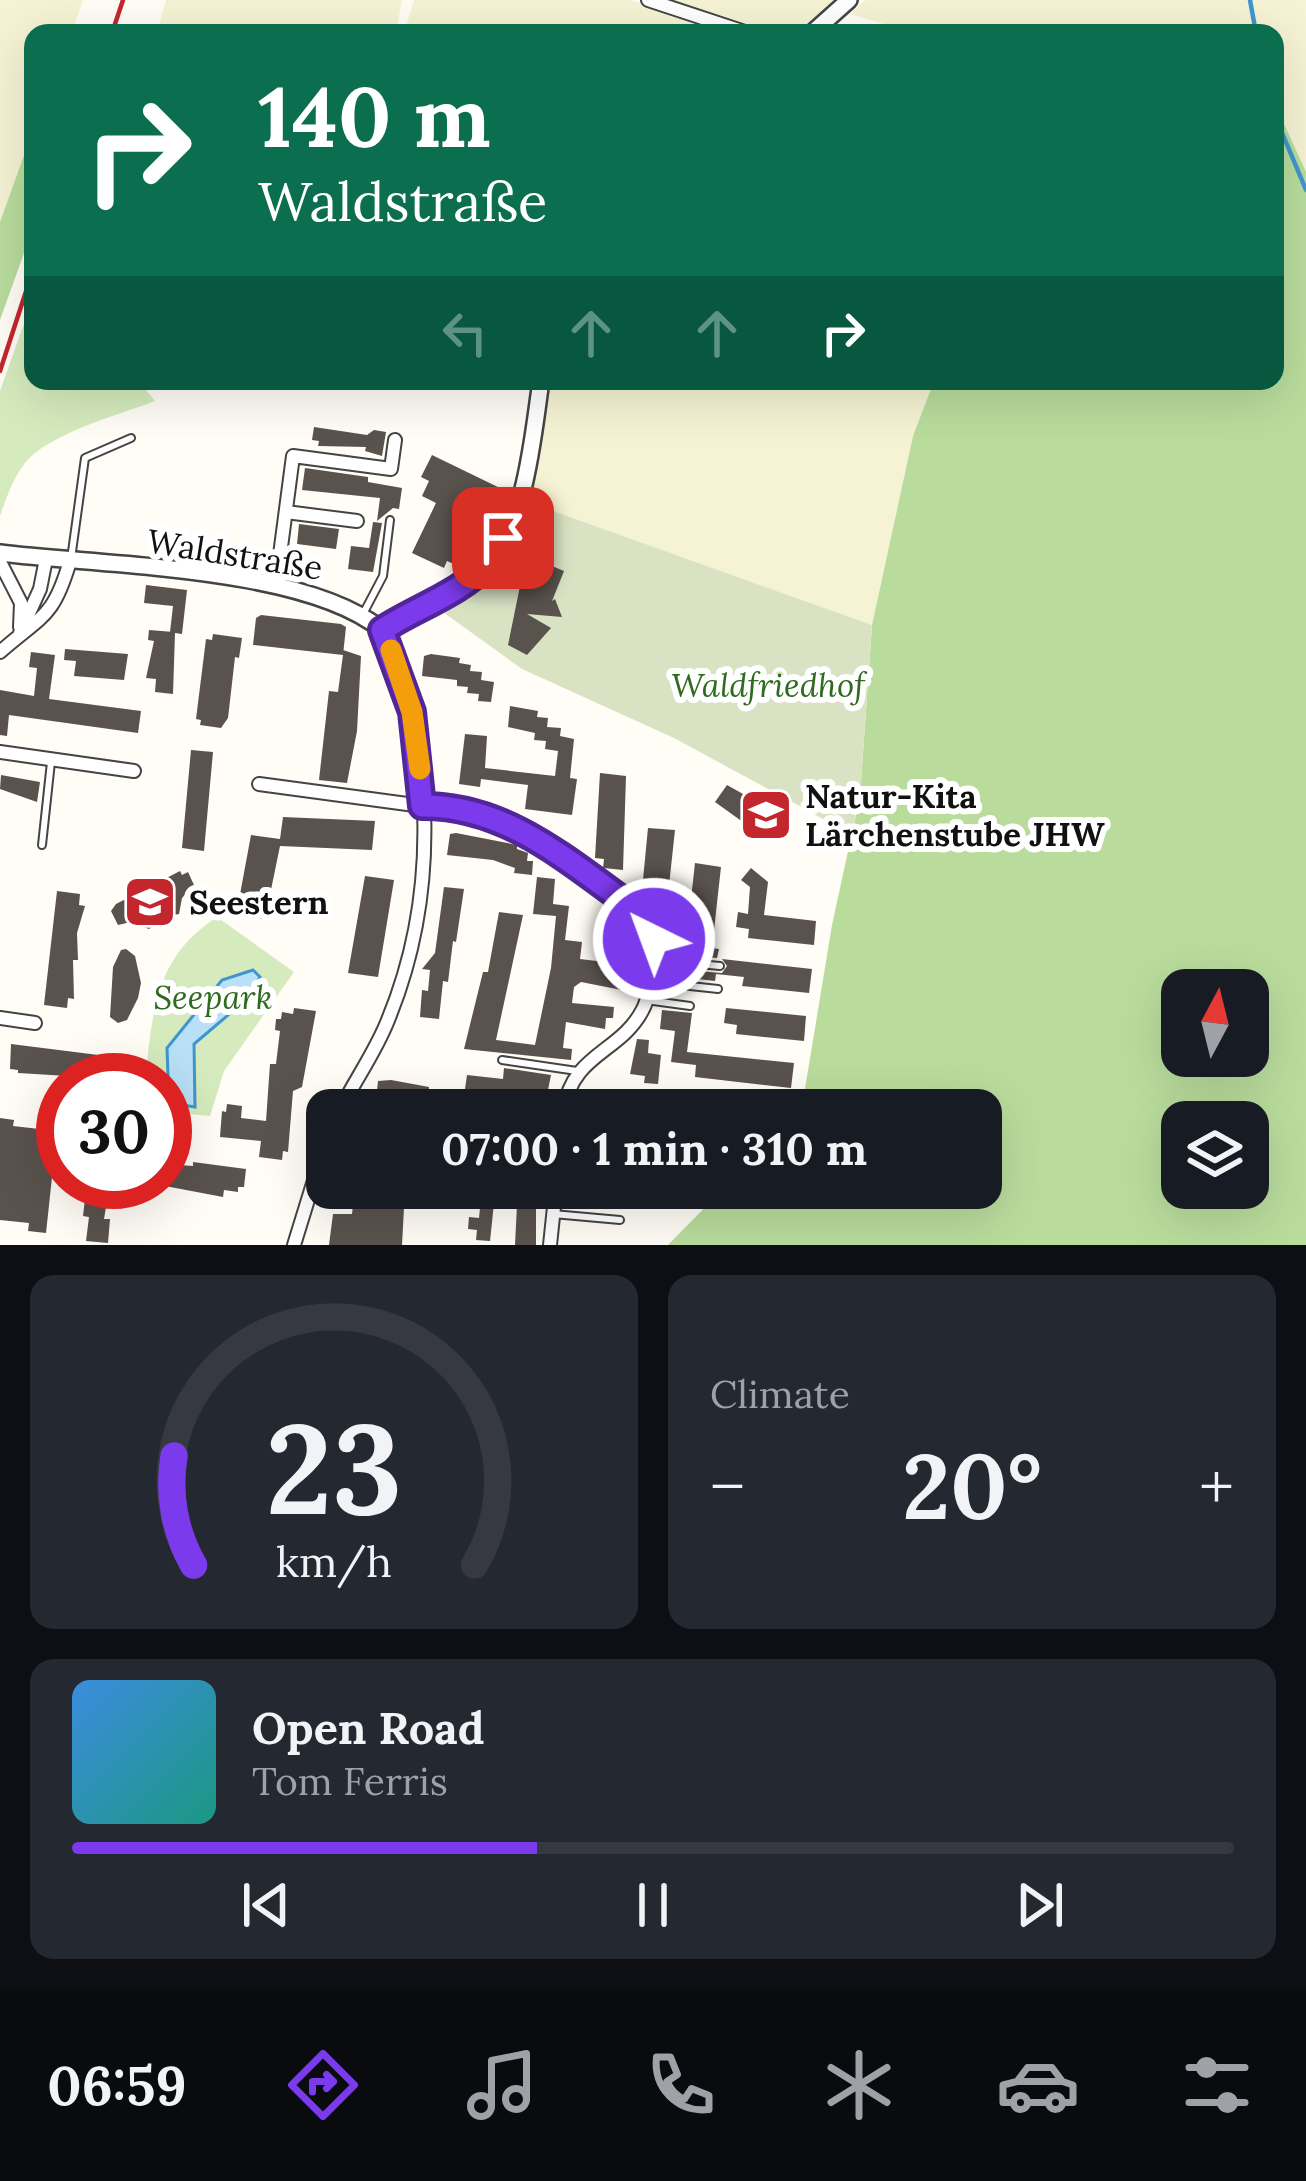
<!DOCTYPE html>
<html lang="en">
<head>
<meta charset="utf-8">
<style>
	:root { --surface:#171b24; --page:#242831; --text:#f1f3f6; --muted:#9ea1a6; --line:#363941; --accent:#7c3aed }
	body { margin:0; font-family:Lora,serif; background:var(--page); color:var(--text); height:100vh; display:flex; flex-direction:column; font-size:45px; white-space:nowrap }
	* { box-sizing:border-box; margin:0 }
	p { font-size:39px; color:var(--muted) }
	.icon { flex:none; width:66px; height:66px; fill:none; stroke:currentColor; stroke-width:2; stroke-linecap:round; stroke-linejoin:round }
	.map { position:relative; height:1245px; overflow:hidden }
	.side { display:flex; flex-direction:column; gap:30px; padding:30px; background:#0d0f14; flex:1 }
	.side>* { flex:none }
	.top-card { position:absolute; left:24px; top:24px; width:1260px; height:366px; border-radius:24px; box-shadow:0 12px 48px #0002; background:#0b6e4f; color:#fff; overflow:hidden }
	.needle { width:78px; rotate:7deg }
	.fabs { position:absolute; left:1161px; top:969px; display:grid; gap:24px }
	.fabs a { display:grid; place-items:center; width:108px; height:108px; border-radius:24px; background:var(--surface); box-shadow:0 12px 48px #0002; font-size:60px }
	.speed { position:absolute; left:36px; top:1053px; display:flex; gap:24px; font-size:60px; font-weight:700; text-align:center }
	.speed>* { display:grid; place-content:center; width:156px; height:156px; border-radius:50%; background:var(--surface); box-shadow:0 12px 48px #0002; line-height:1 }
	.speed .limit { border:18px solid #d22; background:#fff; color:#111 }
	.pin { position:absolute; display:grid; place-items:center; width:102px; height:102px; color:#fff; margin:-51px; border-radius:24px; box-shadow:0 6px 18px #0006 }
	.me { position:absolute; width:132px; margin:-66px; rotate:318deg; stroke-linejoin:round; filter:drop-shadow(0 0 9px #0008) }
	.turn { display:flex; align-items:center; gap:42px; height:252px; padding:0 36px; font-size:54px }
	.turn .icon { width:156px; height:156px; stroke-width:2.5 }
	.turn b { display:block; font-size:84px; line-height:102px }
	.lanes { display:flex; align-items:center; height:114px; padding:0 36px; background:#0003; justify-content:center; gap:60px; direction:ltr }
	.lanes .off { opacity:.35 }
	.big { font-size:90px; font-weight:800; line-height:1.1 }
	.side .widget { flex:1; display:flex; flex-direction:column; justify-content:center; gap:18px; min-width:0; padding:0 42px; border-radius:24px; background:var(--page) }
	.side .dial { align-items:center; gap:0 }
	.dial svg { height:312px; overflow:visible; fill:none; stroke:var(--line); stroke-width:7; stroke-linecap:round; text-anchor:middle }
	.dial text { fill:var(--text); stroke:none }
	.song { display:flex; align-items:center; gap:36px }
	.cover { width:144px; height:144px; border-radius:18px; background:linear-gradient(135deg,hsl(210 70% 55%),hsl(170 70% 35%)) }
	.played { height:12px; border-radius:6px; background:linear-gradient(90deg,var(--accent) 40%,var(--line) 40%) }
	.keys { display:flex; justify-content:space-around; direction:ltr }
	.heat { display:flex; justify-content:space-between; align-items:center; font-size:66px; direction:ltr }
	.side .tiles { flex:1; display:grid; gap:30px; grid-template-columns:1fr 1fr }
	.widget:last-child { grid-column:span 2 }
	.trip { position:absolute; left:306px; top:1089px; width:696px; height:120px; border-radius:24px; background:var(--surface); box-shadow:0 12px 48px #0002; font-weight:800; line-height:120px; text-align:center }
	.dock { display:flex; height:192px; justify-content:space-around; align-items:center; background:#090b0e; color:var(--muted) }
	.dock .icon { width:84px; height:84px }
	.dock .on { color:var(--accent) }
	.dock b { font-size:54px; color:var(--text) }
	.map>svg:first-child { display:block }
	.farmland { fill:#f6f3d4 }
	.green { fill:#d5ebbd }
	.forest { fill:#b9dc9c; fill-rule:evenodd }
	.cemetery { fill:#d9e3c4 }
	.water { fill:#b9e0f7; stroke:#3f96cf; stroke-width:3 }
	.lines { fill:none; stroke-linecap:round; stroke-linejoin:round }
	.stream { stroke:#3f96cf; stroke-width:4.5 }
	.building { fill:#5a524d }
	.service-casing { stroke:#444; stroke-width:10 }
	.minor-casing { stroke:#444; stroke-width:16 }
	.tertiary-casing { stroke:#444; stroke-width:20 }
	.service { stroke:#fff; stroke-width:6 }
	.minor { stroke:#fff; stroke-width:12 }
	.tertiary { stroke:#fff; stroke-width:15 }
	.rail { stroke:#c4262e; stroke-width:4.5 }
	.route-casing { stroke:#51269a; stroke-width:30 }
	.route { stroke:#7c3aed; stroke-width:21 }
	.slow { stroke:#f59e0b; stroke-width:21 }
	.labels { text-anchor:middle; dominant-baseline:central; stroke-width:12; stroke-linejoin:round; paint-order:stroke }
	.street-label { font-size:33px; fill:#111; stroke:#fff }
	.park-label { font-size:33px; font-style:italic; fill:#2f6b1f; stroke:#fff }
	.poi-label { font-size:33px; font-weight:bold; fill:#111; stroke:#fff; text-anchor:start }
</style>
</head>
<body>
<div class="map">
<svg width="1306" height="1245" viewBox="0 0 1306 1245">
	<rect width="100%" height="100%" fill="#fffdf5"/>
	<path class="farmland" d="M0 0H83L71 33H33V130L0 222Z
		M166 0H402L396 33H157Z
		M414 0H631L729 33H410L407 23Z
		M671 0H834L796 33H771Z
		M865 0H1306V172L1275 104V33H915L850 14Z
		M549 381H934L913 436 872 625 528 502Z"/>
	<path class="green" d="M33 298V381H139L155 401C119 415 49 433 25 463 13 478 6 499 0 516V391Z
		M217 917 294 972 224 1071 210 1116 165 1112V1080H145C153 1011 154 958 217 917Z"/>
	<path class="forest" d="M1275 104 1306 172V1245H668L724 1188H981V1110H797L803 1101 832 925 860 796 872 625 913 436 934 381H1275ZM1182 990H1248V1056H1182ZM1182 1122H1248V1188H1182Z
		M33 130V228L0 320V222Z"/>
	<path class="cemetery" d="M528 502 872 625 860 796 851 834 674 738 522 669 440 610 498 564Z"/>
	<path class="water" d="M253 970 260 977 247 999 194 1044 195 1107 169 1103 167 1048 222 980Z"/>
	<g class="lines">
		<path class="stream" d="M1250 0 1256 33
			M1275 116 1306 190"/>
	</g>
	<path class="building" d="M314 427 367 435 374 430 386 432 382 456 365 451 366 447 318 446 319 441 312 440Z
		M432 455 502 489 497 512 482 504 456 565 447 561 444 568 412 553 436 503 422 496 429 481 421 477Z
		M305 468 368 477V482L402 488 399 509 393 508 377 521 380 498 302 490Z
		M373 522 382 523 373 572 348 569 351 546 369 548Z
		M299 524 339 529 336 549 297 544Z
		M531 566H552L564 571 552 601 555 599 562 617 527 614 551 628 527 655 508 645 520 586 528 587Z
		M146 585 187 590 182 634 175 633 173 694 155 692 156 679 146 678 154 641 148 640 149 630 174 632H170L173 606 144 603Z
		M261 615 341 624 346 627 343 655V650L361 656 357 731 347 783 319 780 329 691 338 692 343 655 253 645 256 618Z
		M213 634 242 638 239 658 235 657 228 718 221 728 200 725 201 720 196 719 206 639 212 640Z
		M65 649 128 654 124 680 74 676 76 661 64 660Z
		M31 652 55 655 49 699 141 711 138 733 9 715 7 736 0 735V690L34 696 37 668 29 667Z
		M431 654 460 658 459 663 471 665 470 671 482 672 481 680 494 682 491 702 478 701 479 694 467 693 468 687 457 686V680L422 676 424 656Z
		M510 706 538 711 537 717 548 718 547 727 561 728 560 736 574 739 570 778 577 779 572 815 525 809 528 785 481 779 480 787 459 784 465 734 487 736 485 768 555 776 558 751 545 749 546 741 534 740 535 733 508 727Z
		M191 750 213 752 204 851 182 848Z
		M600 773 626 776 623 870 603 868 604 859 595 858Z
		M1 775 40 782 37 802 0 789Z
		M727 785 761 804 747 825 715 802Z
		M283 817 375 821 372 850 280 846 265 919 236 916 251 835 280 839Z
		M648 828 675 830 667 904 650 903 651 891 642 890Z
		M456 833 517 845V849L528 853 527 861H533L532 875 514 873 515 868 493 860 447 855 450 834Z
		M695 863 721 867 712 948 719 949 717 958 673 954 675 944 695 946 698 927 688 926Z
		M751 868 768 882 764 915 816 921 814 945 748 938 749 929 736 927 738 912 748 914 750 887 741 880Z
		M180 871 182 875 188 872 194 885 182 898 179 914 164 917 149 929 131 922 118 925 111 911 116 904Z
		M365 876 394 880 378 977 348 973Z
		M537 877 555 879 553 904 569 906 565 940 582 942 580 959 613 963 615 947 638 949 632 992 581 982 574 987 572 1003 614 1007 613 1018H606L605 1029 566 1022 563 1048 572 1049 571 1060 464 1049 483 972H488L499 912 523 915 496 1040 535 1045 551 968 556 916 533 914Z
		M444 887 464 889 456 942 453 941 448 982 443 981 439 1019 420 1017 422 990 428 991 430 970 422 969 435 953Z
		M57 891 80 894 79 905 85 906 77 933 78 960H73L74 999 68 998 67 1008 44 1005Z
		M126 949 135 956 141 983 138 998 127 1020 118 1023 110 1017 113 967 121 950Z
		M722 959 812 969 809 993 742 986 744 977 716 974 715 981 671 976 672 969 722 973 727 966Z
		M294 1008 316 1011 302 1087 293 1091 288 1152 283 1151 282 1160 259 1157 261 1141 220 1137 222 1111 226 1112 227 1104 242 1106 241 1118 266 1121 270 1064H276L280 1031 275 1030 276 1019H281L282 1012 293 1014Z
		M726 1008 806 1016 804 1041 736 1034 737 1025 724 1023Z
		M662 1010 692 1013 687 1052 794 1063 791 1088 695 1077 696 1065 671 1062 675 1031 660 1029Z
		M637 1039 649 1040 648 1053 661 1055 658 1084 644 1083 645 1076 630 1074Z
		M11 1044 130 1059 129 1069 135 1070 134 1080 18 1073V1070L10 1069Z
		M504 1068 551 1075 544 1110H504L505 1106 474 1102 476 1090 465 1089 467 1075 503 1079Z
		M391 1080 429 1087V1110H375L378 1081Z
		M584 1092 645 1097 644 1110H582Z
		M0 1118 14 1120 13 1126 57 1131 46 1233 28 1231 29 1223 0 1220Z
		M193 1162 246 1169 244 1187H238V1192L224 1190 223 1197 165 1186V1164L193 1166Z
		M87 1182H115L113 1195 107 1194 106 1207 104 1219H110L108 1243 86 1241 89 1217 83 1216Z
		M355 1188H429L424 1208H404L402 1245H329L333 1214H352Z
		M482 1188 518 1194V1188H536V1245H515L517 1205 494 1203 490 1241 476 1240 477 1230 468 1229 469 1217 479 1218Z"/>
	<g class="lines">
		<g class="service-casing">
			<path id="service" d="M71 559 85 458 131 438
				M363 614 383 576 390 520
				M42 845 51 762
				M656 960 720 966
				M653 982 718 989
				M646 1000 690 1006
				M502 1060 577 1071
				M553 1214 620 1220"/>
		</g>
		<g class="minor-casing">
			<path id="minor" d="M648 0 748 33
				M286 512 357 521
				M0 562 21 603 20 627
				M276 585 293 456 391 469 395 440
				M20 633 40 589 46 559
				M0 652C42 615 53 619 70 561
				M0 752 134 771
				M259 784 422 806 454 805 490 815 538 842 638 911C653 929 655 940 652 963 650 977 650 996 643 1009 621 1053 572 1053 564 1110
				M0 1018 35 1023
				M340 1110C355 1080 376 1051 388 1020 438 898 437 750 382 630
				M294 1245 327 1138
				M550 1245 556 1188"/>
		</g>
		<g class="tertiary-casing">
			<path id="tertiary" d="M812 33 849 0
				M0 553C103 566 304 566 382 630 415 608 455 593 485 566 526 528 533 434 541 381"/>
		</g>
		<use href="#service" class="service"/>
		<use href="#minor" class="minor"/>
		<use href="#tertiary" class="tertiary"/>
		<path class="rail" d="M112 33 123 0
			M0 371 33 270"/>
	</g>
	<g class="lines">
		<g class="route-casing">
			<path id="route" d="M503 538C498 545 494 556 488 563 462 593 415 608 382 630L412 712 422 806C508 805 571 864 638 911L649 924 654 939"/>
		</g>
		<use href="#route" class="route"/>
		<path class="slow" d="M391 650 412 712 420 769"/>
	</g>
	<defs>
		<g id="school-square" transform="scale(2.7)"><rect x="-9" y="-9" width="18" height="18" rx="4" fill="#c4262e" stroke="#fff"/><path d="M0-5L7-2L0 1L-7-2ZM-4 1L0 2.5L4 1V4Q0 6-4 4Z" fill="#fff"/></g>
	</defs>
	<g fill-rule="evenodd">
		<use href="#school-square" x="766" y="815"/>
		<use href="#school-square" x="150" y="902"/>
	</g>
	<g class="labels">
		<g class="street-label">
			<text transform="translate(235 554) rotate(9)">Waldstraße</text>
		</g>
		<g class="park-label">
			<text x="768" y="685">Waldfriedhof</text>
			<text x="213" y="997">Seepark</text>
		</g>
		<g class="poi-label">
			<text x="805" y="796">Natur-Kita<tspan x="805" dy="38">Lärchenstube JHW</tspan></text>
			<text x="189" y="902">Seestern</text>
		</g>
	</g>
</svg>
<div class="fabs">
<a><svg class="needle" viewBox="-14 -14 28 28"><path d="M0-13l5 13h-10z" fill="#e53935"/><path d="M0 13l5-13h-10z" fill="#9ea1a6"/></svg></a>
<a><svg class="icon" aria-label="layers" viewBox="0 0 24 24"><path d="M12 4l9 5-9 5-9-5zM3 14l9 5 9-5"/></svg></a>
</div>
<div class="speed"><div class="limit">30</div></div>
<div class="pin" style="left:503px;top:538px;background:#d93025"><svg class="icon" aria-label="arrive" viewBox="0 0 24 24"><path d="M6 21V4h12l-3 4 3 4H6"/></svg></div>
<svg class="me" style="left:654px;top:939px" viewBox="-20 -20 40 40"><circle r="17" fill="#7c3aed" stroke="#fff" stroke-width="3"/><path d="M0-11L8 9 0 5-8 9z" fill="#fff"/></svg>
<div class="trip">07:00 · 1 min · 310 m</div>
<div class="top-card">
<div class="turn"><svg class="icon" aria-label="right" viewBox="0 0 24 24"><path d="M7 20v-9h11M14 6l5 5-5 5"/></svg><div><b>140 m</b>Waldstraße</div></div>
<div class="lanes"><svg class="icon off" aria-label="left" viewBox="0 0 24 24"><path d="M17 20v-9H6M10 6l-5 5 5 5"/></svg><svg class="icon off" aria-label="ahead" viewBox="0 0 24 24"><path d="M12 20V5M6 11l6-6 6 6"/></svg><svg class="icon off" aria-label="ahead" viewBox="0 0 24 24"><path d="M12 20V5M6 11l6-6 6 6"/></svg><svg class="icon" aria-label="right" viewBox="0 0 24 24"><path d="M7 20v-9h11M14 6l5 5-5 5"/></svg></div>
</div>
</div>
<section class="side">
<div class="tiles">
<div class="widget dial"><svg viewBox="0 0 100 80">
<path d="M14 69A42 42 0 1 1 86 69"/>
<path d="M14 69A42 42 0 0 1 9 41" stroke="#7c3aed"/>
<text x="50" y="56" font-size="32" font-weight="700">23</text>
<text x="50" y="72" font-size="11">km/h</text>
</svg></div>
<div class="widget"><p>Climate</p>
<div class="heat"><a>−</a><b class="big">20°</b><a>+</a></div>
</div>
<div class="widget">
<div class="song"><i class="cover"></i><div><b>Open Road</b><p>Tom Ferris</p></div></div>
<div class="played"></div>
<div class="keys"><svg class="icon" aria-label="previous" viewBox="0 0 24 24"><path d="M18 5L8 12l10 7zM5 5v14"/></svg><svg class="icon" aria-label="pause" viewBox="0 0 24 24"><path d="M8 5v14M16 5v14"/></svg><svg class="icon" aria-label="next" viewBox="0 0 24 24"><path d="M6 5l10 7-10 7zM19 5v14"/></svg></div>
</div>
</div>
</section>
<nav class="dock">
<b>06:59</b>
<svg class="icon on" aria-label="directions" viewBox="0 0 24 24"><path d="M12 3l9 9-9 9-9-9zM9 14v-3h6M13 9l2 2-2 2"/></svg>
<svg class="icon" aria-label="music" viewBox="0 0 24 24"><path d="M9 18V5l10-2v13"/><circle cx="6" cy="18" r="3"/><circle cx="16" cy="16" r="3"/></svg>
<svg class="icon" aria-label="phone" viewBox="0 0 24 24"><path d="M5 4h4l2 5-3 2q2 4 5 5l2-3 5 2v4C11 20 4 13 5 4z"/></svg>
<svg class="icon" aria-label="climate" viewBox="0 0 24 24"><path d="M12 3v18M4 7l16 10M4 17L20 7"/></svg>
<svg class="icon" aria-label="car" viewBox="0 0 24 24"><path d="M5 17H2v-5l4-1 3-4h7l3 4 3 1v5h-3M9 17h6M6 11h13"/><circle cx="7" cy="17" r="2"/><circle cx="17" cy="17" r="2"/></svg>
<svg class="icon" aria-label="filters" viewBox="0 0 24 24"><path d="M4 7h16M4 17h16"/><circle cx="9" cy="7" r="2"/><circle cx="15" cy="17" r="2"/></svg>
</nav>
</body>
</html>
